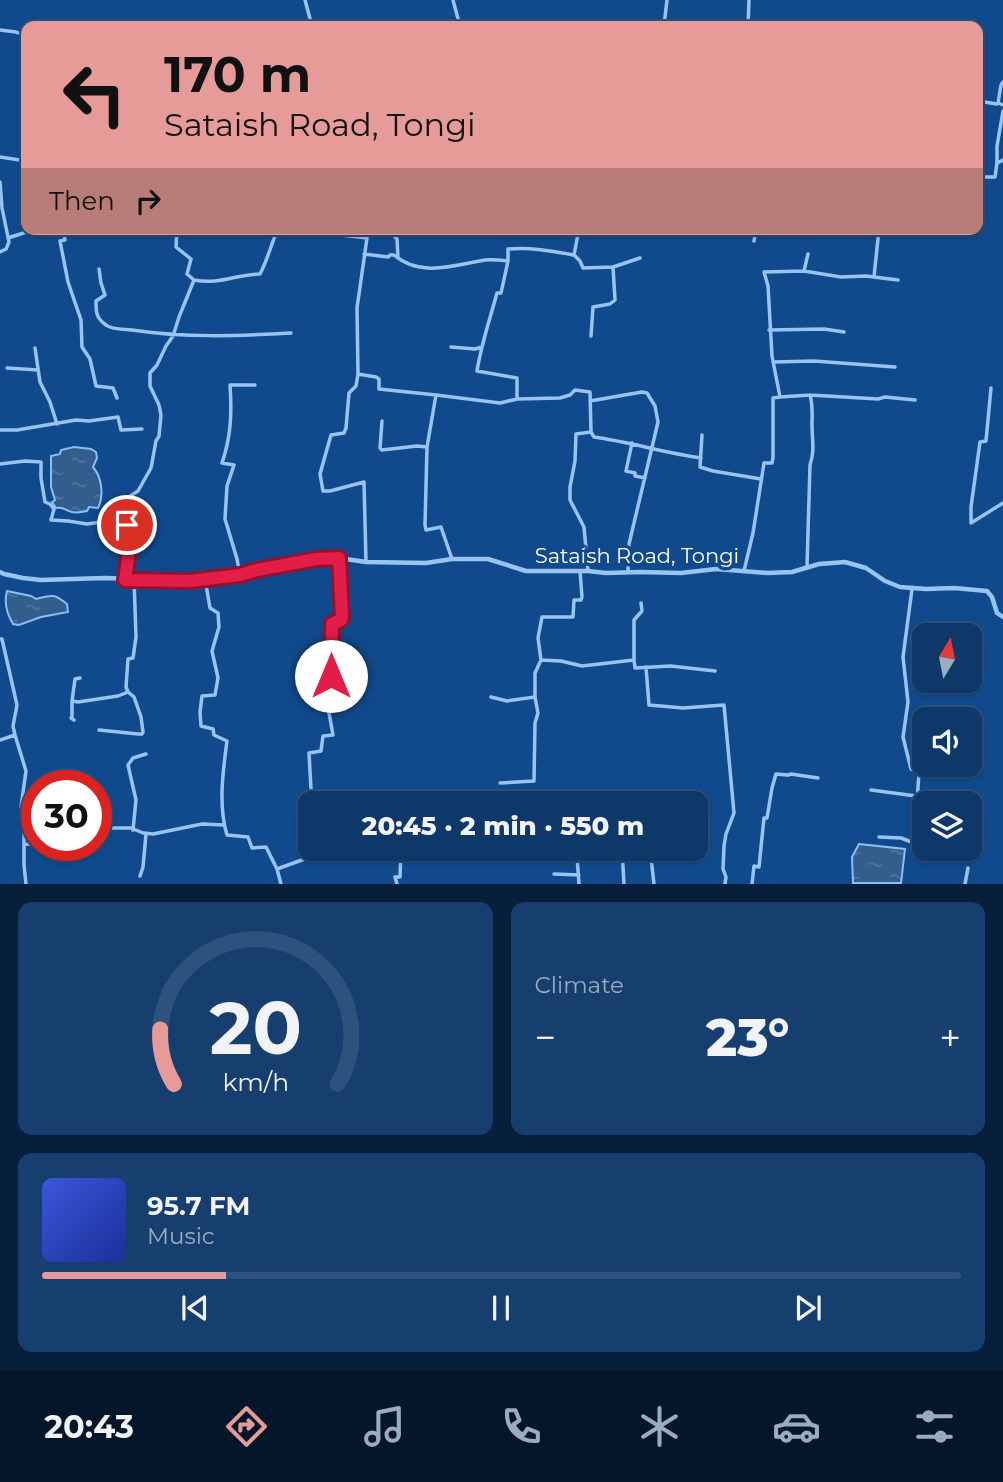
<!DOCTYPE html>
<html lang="en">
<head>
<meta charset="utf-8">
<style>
	:root { --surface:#0d3869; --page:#163f6f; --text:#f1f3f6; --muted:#9aacc0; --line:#2d527d; --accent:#e69b98 }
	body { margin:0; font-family:Montserrat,sans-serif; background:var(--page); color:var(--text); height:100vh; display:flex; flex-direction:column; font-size:26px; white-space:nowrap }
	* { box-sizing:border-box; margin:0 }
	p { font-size:23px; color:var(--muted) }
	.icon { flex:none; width:38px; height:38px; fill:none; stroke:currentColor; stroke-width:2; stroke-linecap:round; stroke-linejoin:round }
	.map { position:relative; height:884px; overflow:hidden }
	.side { display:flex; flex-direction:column; gap:18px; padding:18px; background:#071f3a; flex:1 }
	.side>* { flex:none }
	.banner { position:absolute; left:21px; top:21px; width:962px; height:214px; border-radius:14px; box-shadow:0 2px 5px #0004,0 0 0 2px var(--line); background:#e69b98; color:#111; overflow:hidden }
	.needle { width:46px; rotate:10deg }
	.controls { position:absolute; left:912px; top:623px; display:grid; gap:14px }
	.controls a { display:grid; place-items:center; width:70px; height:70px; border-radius:14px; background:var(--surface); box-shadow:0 2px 5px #0004,0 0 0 2px var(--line); font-size:35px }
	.speed { position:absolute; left:21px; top:770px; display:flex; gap:14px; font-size:35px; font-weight:700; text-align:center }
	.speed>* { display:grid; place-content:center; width:91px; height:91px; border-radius:50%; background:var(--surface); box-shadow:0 2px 5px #0004,0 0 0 2px var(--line); line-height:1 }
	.speed .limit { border:10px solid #d22; background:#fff; color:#111 }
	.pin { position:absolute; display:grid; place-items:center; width:60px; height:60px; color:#fff; margin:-30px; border:4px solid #fff; border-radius:50%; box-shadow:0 2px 7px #0007 }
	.me { position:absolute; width:77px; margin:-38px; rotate:0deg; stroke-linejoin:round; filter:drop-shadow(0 0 5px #0008) }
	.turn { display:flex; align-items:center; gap:24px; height:147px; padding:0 28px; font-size:32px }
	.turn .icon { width:91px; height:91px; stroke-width:2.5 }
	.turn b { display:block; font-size:49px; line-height:60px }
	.then { display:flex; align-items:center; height:66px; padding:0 28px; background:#0003; gap:14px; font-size:26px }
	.big { font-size:52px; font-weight:800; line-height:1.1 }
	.side .widget { flex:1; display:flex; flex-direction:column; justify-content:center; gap:10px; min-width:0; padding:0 24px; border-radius:14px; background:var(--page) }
	.side .dial { align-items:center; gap:0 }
	.dial svg { height:182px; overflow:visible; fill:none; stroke:var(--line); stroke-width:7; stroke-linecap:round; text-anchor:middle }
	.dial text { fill:var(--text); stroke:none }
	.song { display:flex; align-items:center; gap:21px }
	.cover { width:84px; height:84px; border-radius:10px; background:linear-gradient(135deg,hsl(230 70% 55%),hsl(230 70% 35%)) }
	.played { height:7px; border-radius:4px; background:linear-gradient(90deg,var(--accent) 20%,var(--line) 20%) }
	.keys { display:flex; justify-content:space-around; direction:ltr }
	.heat { display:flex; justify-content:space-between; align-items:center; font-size:38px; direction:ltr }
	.side .tiles { flex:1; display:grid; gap:18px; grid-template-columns:1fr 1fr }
	.widget:last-child { grid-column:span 2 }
	.trip { position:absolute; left:298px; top:791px; width:410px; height:70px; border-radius:14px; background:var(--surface); box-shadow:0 2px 5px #0004,0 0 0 2px var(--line); font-weight:800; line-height:70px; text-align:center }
	.tab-bar { display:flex; height:112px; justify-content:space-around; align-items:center; background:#05162a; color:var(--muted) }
	.tab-bar .icon { width:49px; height:49px }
	.tab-bar .current { color:var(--accent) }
	.tab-bar b { font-size:32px; color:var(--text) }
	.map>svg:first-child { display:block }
	.water { fill:url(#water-ripples); stroke:#89bff5; stroke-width:2 }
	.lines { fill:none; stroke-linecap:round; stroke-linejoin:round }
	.minor { stroke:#98c3f2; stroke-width:3.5 }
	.tertiary { stroke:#98c3f2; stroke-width:4.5 }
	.route-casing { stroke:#92132f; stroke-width:18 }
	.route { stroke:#e11d48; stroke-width:12 }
	.labels { text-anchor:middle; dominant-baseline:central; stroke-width:7; stroke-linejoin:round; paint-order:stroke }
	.street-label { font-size:21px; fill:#fff; stroke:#114a8c }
</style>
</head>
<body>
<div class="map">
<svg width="1003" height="884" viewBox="0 0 1003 884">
	<defs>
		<pattern id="water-ripples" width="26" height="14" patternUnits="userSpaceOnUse" patternTransform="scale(1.75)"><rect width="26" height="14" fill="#325d8d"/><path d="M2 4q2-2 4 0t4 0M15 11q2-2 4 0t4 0" fill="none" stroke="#51759e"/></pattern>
	</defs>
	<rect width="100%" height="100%" fill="#114a8c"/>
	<path class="water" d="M74 447 91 449 96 452 97 458 93 467C102 477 104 496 98 508L89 507 87 511C81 512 74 514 69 511 63 509 63 507 56 508L52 502 55 500 51 487V456L60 454 61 450Z
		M7 591 31 596 36 599C52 595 53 593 67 604L68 612 41 617 19 625 13 624C7 614 4 602 7 591Z
		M859 844 905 849 901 883H853L852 857Z"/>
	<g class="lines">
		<path class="minor" d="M453 0 460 26
			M281 26H312L305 0
			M664 26 667 0
			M748 26 749 0
			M0 30 16 32 26 36
			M1003 82 1001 85 998 103 1003 105
			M978 101 997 104
			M0 157 26 161
			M997 163V146L1003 111
			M978 177H995L997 163 1003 160
			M0 182 2 208 9 242 6 249 0 252
			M63 229 65 240 60 241 68 282 81 320 82 347 90 359 96 386 113 388 117 398
			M316 229 332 234 367 238 357 308 358 374 376 377 379 379V389L436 395 427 447 425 525 426 530 441 527 452 559
			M396 229 395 237 397 239 398 258
			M8 238 36 229
			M754 241 756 229
			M364 254 388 257 390 255H394C421 278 455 265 485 260 492 259 500 260 508 261L501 293H497C490 319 481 345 477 371L517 378V399
			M574 255 580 261 583 268 613 267 615 300 610 304 593 307 591 336
			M508 261V249C531 247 552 251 574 255L579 229
			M613 267 640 258
			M99 269 101 283 105 295 96 301C96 312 96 318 106 325 112 330 124 329 132 330 185 338 238 336 291 333
			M804 271 808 254
			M874 277 879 229
			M194 280C220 285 236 274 260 274 268 259 271 244 278 229
			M898 280 866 276 841 277 804 271 764 272 768 286 772 356 780 397 810 395 878 399 885 397 915 400
			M769 330 824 329 844 332
			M451 347 475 349 482 347
			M35 348 40 382 50 402 57 424
			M773 362 814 361 895 367
			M7 368 38 370
			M358 374 356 386 349 393 346 428 344 433 331 435 320 474 323 491H330L364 482 366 562
			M991 388 986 441 980 442 971 507V523L1003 503
			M436 395 500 403 517 399 560 398 570 395 575 390 590 392 591 432 576 434 575 461 570 487V500L584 527 588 571
			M590 401 642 392 647 393 655 406 658 422 629 544 628 572
			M382 421 380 448 382 450 417 446 427 447
			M0 430H17L76 420 89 421 118 417 121 430 142 429
			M591 432 594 437C630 442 665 453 701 458
			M702 435 700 467 713 471 761 479
			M632 443 626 471 635 473V476L645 478
			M0 464 25 461 41 462V478L45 502 50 504 54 509 51 520 68 521 87 524 116 520 127 525
			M807 567 810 465C815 451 812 439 812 424 812 414 813 405 810 395
			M744 571 753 533 764 463H772L773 458V398L780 397
			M240 575 237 559 225 519 227 486 234 465 222 463C231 437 232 413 230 385H255
			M205 579 210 608 218 613 219 627 212 651 218 678 215 695 202 696 200 712 201 726 213 729 214 735 227 741C223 771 218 805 227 835L248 837 252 848 266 847 277 869 281 884
			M125 580C127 563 132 541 127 525V498L138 491 151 468 156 441 159 436 161 415 159 405 150 386V373L157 365 166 346 173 336 179 317 194 280 187 274 191 259 176 247 177 229
			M0 639H2L17 705 13 726 15 735 0 740
			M541 660 561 661 582 666 634 660 635 668 671 666 715 671
			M634 660V620L642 611 641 603
			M646 667 649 705 683 708 724 705 734 813 726 834 724 846 723 869 726 877 725 884
			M80 678 75 679 72 701 78 702 118 696 128 692
			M491 697 507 701 535 697
			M72 701V716L71 718 74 720
			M99 730 138 734H142L143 732 141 717 134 697 128 692 126 687 128 659 133 658 136 637 134 579
			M15 735 26 771 21 807 24 816V865L26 884
			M500 783 534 781 535 723 538 713 535 697V673L541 660 538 638 542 617H573L574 600H581L582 597 580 571
			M871 790 916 796
			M314 803 311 789 309 753 321 751 323 736 333 735 323 680 331 676 332 624 341 620 342 617 339 559
			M96 825 98 824 107 828H131L143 833 153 834 202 824 224 825
			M133 830 136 800 128 765 133 758 146 754
			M879 837 901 838 914 843 918 821H916V818L919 772 911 769 903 737 908 702 903 657 912 589
			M24 844 42 845
			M553 849 550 855 577 857 579 884
			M622 849 624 884
			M650 849 654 884
			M277 869 313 856V849
			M554 874 579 875
			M140 876 143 867 146 834 145 833
			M397 884 395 877H400L401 849
			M752 884 754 866 759 867 764 818H767L772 788 776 774 788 775 791 774 818 778
			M965 884 968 868"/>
		<path class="tertiary" d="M0 572 4 574 23 578 41 580 105 578 190 581 240 575 257 570 316 559 339 558 366 562 426 563 452 559H488L526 571H588L606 573 641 572 681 573 716 569 768 573 792 572 819 564 845 562 866 568 885 581 900 587 926 589 954 588 987 591 992 597 997 613 1003 617"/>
	</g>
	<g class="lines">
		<g class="route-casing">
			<path id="route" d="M127 525C132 541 127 563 125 580L190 581 240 575 257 570 316 559 339 558 342 617 341 620 332 624 331 676"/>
		</g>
		<use href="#route" class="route"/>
	</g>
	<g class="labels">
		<g class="street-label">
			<text x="637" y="555">Sataish Road, Tongi</text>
		</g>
	</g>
</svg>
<div class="controls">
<a><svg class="needle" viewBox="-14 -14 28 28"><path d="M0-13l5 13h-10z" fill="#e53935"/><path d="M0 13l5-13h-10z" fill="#9aacc0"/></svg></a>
<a><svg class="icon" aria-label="sound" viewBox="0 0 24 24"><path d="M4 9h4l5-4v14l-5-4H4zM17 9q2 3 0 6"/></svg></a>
<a><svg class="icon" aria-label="layers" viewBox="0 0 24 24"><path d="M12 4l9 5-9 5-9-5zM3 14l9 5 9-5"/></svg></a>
</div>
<div class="speed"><div class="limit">30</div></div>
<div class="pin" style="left:127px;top:525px;background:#d93025"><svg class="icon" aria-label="arrive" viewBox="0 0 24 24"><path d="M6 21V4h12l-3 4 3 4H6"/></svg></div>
<svg class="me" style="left:331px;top:676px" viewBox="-20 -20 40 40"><circle r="19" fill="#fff"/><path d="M0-13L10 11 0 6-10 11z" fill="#e11d48"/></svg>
<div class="trip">20:45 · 2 min · 550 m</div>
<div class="banner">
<div class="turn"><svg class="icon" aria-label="left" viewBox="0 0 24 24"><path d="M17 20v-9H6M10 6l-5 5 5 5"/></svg><div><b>170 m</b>Sataish Road, Tongi</div></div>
<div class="then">Then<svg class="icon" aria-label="right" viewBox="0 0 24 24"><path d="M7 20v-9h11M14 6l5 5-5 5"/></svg></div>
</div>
</div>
<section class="side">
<div class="tiles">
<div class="widget dial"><svg viewBox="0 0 100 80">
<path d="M14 69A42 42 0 1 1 86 69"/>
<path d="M14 69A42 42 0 0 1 8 45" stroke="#e69b98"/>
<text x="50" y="56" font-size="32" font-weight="700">20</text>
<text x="50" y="72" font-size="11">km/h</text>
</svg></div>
<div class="widget"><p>Climate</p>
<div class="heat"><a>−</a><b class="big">23°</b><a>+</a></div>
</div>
<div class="widget">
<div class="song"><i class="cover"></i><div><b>95.7 FM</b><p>Music</p></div></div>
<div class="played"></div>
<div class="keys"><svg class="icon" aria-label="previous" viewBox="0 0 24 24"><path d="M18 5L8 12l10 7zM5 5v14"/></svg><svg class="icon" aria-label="pause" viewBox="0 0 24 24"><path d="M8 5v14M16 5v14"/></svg><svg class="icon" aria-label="next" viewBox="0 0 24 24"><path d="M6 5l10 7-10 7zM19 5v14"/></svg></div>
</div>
</div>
</section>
<nav class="tab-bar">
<b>20:43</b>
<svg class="icon current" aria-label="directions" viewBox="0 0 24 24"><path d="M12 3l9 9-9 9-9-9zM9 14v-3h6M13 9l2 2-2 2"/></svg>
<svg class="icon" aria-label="music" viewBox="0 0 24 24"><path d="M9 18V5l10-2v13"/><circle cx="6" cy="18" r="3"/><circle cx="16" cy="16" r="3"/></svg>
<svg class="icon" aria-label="phone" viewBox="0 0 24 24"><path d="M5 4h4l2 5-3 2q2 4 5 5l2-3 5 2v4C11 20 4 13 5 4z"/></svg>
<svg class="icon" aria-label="climate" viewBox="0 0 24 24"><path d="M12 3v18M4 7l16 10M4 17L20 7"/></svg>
<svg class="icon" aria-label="car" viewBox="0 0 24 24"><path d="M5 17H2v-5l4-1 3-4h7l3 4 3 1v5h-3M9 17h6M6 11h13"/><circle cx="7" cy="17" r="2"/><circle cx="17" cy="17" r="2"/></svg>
<svg class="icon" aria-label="filters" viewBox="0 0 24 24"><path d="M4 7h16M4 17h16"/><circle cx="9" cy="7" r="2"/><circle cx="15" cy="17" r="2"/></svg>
</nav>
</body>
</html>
